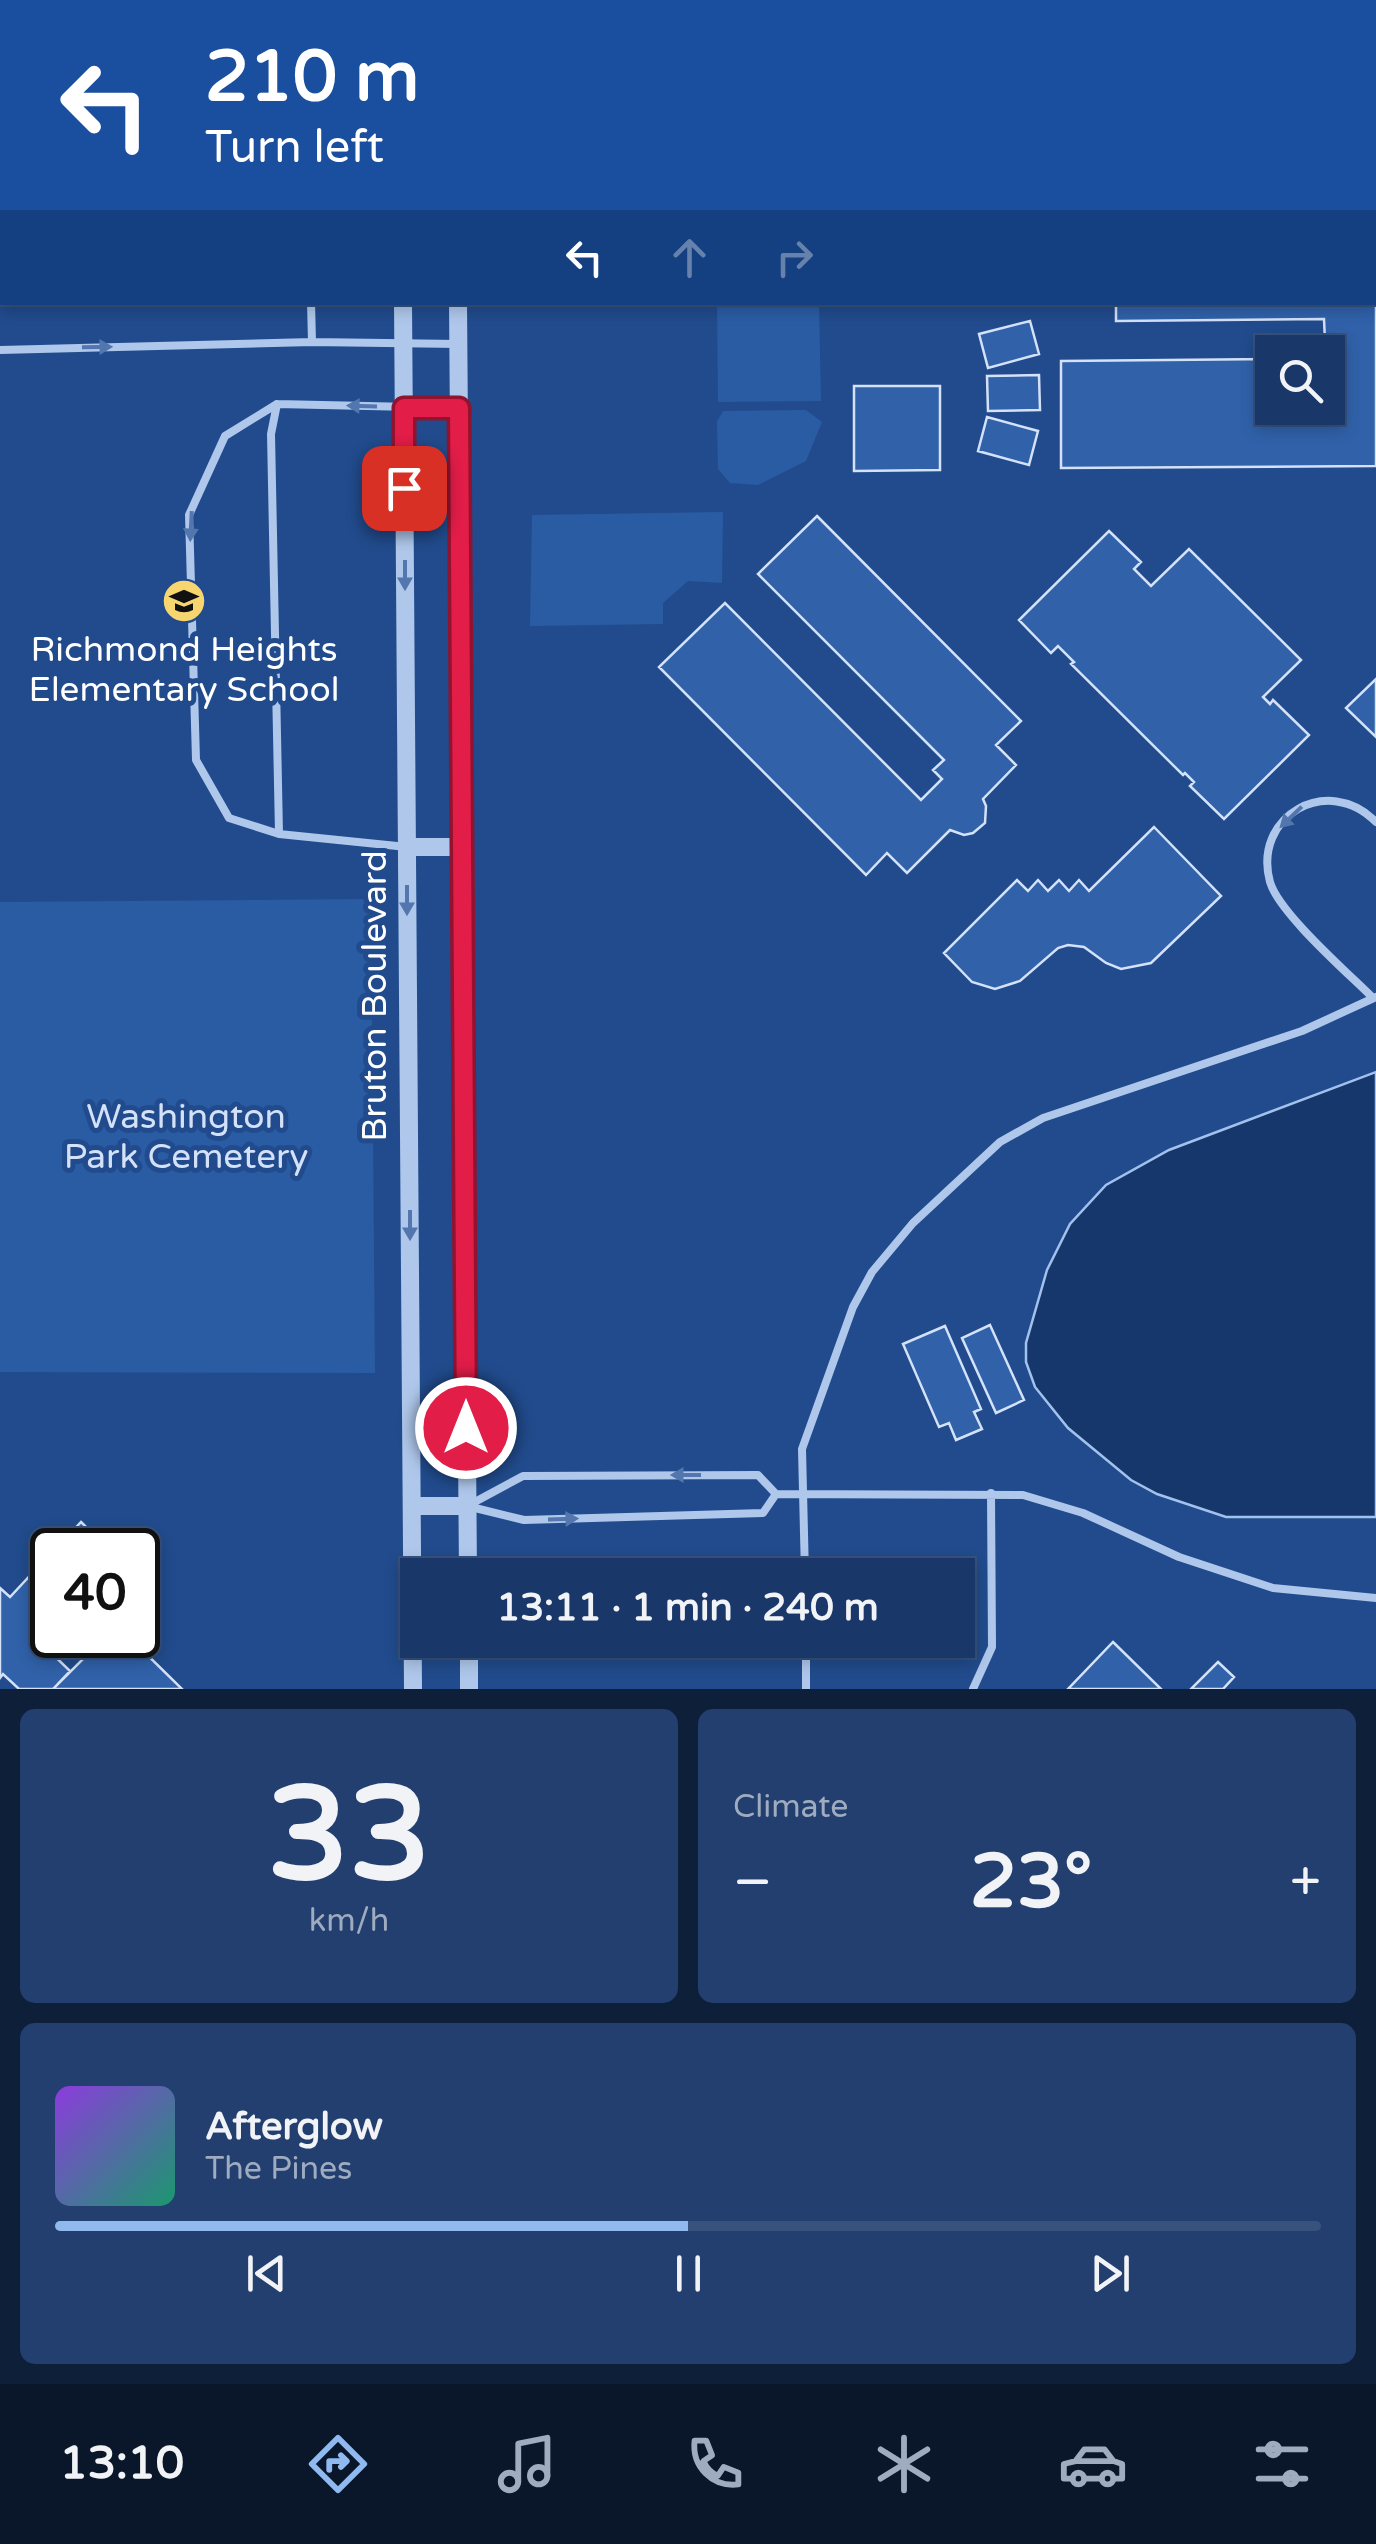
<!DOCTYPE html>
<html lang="en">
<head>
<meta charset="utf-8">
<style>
	:root { --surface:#193869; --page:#223f6f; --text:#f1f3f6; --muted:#9facc0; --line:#37527d; --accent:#90b9f0 }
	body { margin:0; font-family:"Varela Round",sans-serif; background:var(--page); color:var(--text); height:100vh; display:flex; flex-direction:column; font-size:38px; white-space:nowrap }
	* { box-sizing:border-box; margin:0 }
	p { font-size:32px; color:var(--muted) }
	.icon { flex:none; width:55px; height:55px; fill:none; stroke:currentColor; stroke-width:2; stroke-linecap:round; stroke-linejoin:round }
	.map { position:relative; height:1689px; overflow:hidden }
	.sheet { display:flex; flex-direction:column; gap:20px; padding:20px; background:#0e1f3a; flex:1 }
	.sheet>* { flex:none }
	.top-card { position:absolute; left:0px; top:0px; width:1378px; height:305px; box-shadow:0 5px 15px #0003,0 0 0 2px var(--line); background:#1a4fa0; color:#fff; overflow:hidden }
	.buttons { position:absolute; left:1255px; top:335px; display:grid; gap:20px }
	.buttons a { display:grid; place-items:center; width:90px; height:90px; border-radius:0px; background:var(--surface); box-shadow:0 5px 15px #0003,0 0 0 2px var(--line); font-size:50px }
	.speed { position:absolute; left:30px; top:1528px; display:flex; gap:20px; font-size:50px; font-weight:700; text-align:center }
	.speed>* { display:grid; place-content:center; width:130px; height:130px; border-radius:50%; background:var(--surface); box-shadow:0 5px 15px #0003,0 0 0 2px var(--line); line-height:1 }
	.speed .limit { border:5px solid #111; border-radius:15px; background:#fff; color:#111 }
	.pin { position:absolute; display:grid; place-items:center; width:85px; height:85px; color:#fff; margin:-42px; border-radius:20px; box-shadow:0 5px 15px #0006 }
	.me { position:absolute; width:110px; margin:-55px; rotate:0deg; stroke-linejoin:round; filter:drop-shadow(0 0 8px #0008) }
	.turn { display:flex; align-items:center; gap:35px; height:210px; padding:0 40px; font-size:45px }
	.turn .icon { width:130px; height:130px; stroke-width:2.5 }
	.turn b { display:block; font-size:70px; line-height:85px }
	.lanes { display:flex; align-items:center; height:95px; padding:0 40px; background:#0003; justify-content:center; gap:50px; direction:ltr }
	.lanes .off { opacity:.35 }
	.big { font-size:75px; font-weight:800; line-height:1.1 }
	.sheet .tile { flex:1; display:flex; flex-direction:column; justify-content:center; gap:15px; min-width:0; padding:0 35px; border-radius:15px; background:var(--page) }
	.sheet .dial { align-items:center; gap:0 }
	.dial b { font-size:130px; line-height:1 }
	.song { display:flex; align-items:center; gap:30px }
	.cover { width:120px; height:120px; border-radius:15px; background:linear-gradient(135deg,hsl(270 70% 55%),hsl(160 70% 35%)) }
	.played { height:10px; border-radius:5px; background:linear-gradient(90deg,var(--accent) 50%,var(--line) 50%) }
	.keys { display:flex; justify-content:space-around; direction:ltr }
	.heat { display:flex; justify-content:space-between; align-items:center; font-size:55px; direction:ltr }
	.sheet .tiles { flex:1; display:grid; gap:20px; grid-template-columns:1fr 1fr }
	.tile:last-child { grid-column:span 2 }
	.trip { position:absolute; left:400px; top:1558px; width:575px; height:100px; border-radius:0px; background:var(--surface); box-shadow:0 5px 15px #0003,0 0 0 2px var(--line); font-weight:800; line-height:100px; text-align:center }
	.tab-bar { display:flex; height:160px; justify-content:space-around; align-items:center; background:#0a162a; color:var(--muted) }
	.tab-bar .icon { width:70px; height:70px }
	.tab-bar .current { color:var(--accent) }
	.tab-bar b { font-size:45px; color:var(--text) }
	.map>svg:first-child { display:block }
	.green { fill:#2a5ca4 }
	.water { fill:#16376b; stroke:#a2c2ed; stroke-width:2.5 }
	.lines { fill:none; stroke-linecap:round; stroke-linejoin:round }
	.canal { stroke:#16376b; stroke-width:32 }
	.building { fill:#3061a9; stroke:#d3e2f8; stroke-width:2.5 }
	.service { stroke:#aec7eb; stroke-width:8 }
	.minor { stroke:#aec7eb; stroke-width:10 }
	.tertiary { stroke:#aec7eb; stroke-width:18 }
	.oneway { fill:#5276ad }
	.route-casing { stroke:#92132f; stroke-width:25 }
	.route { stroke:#e11d48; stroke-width:18 }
	.labels { text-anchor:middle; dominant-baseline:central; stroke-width:10; stroke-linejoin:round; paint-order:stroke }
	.poi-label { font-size:35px; fill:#fff; stroke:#214b8c }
	.street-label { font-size:35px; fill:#fff; stroke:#214b8c }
	.park-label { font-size:35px; fill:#d3e2f8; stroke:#214b8c }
</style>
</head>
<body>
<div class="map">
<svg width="1376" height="1689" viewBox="0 0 1376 1689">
	<rect width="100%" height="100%" fill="#214b8c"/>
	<path class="green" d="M717 303H819L821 401 718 402Z
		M806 410 822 422 806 461 758 485 730 483 718 469 717 421 723 411Z
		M723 512 722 583 688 581 663 603V624L530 626 532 515Z
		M371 899 375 1373 0 1372V902Z"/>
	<path class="water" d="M1376 1072V1517H1226L1157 1494 1131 1480 1068 1428 1035 1387 1026 1362V1343L1047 1270 1070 1224 1106 1185 1169 1150Z"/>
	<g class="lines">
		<path class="canal" d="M1375 128H1376
			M0 138 2 137"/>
	</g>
	<path class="building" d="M1376 213V466L1061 468V361L1272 359V408H1328L1324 319 1116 321V302H1375Z
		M1030 321 1039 354 988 368 979 334Z
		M1039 375 1040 410 988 411 987 376Z
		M854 386H940V470L854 471Z
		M987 417 1038 431 1029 465 978 451Z
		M817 516 1021 721 996 745 1016 765 983 799 986 806 985 823 973 833 964 835 950 830 907 873 887 853 866 875 659 667 725 603 921 800 942 779 933 770 944 760 758 574Z
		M1109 531 1141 562 1134 569 1151 586 1189 549 1301 660 1263 697 1270 704 1273 700 1309 735 1224 819 1190 786 1194 782 1185 773 1183 775 1071 664 1074 662 1058 646 1051 653 1019 620Z
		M1376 679V737L1346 708Z
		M1154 827 1221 896 1151 963 1121 969 1106 963 1084 947 1068 945 1058 948 1020 981 995 989 972 982 944 953 1017 880 1028 891 1038 880 1048 891 1059 880 1069 891 1079 880 1089 891Z
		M990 1325 1024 1400 996 1413 962 1338Z
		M945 1326 981 1409 974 1412 982 1429 956 1440 949 1423 939 1427 903 1344Z
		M81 1522 110 1550H55Z
		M52 1552V1625L38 1640 70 1671 53 1689H19L3 1674 0 1678V1588L10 1597Z
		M107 1635H127L182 1689H53Z
		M1113 1642 1161 1689H1068Z
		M1218 1662 1234 1677 1223 1689H1191Z"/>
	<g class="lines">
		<path class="service" d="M0 265H2
			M311 302 312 342
			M0 350 312 342 459 344
			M277 404 271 434 279 834
			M407 847 279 834 229 818 196 760 189 515 225 436 277 404 457 408
			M1373 998C1348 973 1279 913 1270 882 1252 816 1328 773 1376 822
			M471 1504 523 1476 758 1475 776 1494 1023 1495 1083 1513 1179 1557 1273 1588 1376 1598
			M467 1506 524 1520 763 1513 776 1494
			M805 1575 802 1449 853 1307 872 1272 913 1223 1000 1142 1043 1118 1302 1031 1376 997
			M806 1640V1689
			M973 1689 992 1647 991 1493"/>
		<path class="minor" d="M1375 31H1376"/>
		<path class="tertiary" d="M401 0V2
			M456 0V2
			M403 302 413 1689
			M458 302 468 1575
			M407 847H462
			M412 1506H467
			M469 1640V1689"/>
	</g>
	<defs><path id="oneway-solid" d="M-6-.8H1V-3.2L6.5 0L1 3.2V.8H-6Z" transform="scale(2.5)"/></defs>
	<g class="oneway">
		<use href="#oneway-solid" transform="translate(97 347) rotate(-1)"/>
		<use href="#oneway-solid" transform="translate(362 406) rotate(-178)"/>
		<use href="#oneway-solid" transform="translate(191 526) rotate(93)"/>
		<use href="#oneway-solid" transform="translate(405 575) rotate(90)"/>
		<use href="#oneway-solid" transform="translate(1291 817) rotate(136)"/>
		<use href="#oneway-solid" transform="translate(407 900) rotate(90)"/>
		<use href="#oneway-solid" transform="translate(410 1225) rotate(90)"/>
		<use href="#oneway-solid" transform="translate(686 1475) rotate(180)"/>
		<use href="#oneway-solid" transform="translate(563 1519) rotate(-2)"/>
	</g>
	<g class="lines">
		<g class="route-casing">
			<path id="route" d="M404 488V408H459L466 1428"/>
		</g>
		<use href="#route" class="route"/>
	</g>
	<defs>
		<g id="school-disc" transform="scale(2.25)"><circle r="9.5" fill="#f8d66f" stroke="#214b8c"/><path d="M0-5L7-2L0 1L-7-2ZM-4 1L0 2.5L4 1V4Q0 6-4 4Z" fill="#111"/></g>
	</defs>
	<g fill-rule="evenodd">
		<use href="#school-disc" x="184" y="601"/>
	</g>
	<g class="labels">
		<g class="poi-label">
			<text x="184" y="650">Richmond Heights<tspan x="184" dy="40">Elementary School</tspan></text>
		</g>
		<g class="street-label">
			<text transform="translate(375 996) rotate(-90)">Bruton Boulevard</text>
		</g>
		<g class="park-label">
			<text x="186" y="1117">Washington<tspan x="186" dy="40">Park Cemetery</tspan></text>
		</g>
	</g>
</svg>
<div class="buttons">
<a><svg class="icon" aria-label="search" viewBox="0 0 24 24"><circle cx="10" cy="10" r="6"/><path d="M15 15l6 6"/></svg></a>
</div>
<div class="speed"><div class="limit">40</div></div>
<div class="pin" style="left:404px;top:488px;background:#d93025"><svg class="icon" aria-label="arrive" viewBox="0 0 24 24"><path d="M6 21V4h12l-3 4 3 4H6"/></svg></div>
<svg class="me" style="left:466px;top:1428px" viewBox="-20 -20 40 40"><circle r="17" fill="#e11d48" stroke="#fff" stroke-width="3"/><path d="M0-11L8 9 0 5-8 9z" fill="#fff"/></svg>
<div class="trip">13:11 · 1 min · 240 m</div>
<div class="top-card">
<div class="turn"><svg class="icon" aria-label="left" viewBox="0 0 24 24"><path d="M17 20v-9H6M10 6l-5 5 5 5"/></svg><div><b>210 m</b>Turn left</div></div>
<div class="lanes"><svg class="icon" aria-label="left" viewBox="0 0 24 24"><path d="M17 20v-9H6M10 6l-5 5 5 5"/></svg><svg class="icon off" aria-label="ahead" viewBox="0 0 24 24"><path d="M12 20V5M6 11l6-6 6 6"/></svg><svg class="icon off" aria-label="right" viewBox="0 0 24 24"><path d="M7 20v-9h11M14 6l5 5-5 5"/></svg></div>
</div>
</div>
<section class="sheet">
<div class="tiles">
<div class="tile dial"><b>33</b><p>km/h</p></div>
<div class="tile"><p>Climate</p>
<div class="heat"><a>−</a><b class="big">23°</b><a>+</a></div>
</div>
<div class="tile">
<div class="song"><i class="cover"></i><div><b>Afterglow</b><p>The Pines</p></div></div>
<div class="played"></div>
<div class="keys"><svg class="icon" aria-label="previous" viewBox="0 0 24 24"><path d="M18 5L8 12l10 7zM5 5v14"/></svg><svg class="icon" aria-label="pause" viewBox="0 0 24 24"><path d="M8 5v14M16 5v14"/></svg><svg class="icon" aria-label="next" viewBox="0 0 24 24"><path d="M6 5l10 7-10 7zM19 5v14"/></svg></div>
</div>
</div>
</section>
<nav class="tab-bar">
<b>13:10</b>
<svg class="icon current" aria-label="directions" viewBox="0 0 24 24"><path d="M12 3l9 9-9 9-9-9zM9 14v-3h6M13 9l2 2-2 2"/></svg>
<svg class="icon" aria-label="music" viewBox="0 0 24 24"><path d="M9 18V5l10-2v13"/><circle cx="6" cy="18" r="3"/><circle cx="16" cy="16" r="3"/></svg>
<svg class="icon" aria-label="phone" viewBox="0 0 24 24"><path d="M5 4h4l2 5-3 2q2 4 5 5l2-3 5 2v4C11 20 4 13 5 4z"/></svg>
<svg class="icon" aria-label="climate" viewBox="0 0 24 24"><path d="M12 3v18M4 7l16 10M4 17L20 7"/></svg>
<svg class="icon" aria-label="car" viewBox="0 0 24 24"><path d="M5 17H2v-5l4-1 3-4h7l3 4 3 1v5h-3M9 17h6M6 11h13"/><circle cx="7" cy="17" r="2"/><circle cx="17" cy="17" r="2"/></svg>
<svg class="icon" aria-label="filters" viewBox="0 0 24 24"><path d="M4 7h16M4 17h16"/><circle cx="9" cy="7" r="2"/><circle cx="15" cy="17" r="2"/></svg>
</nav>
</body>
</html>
